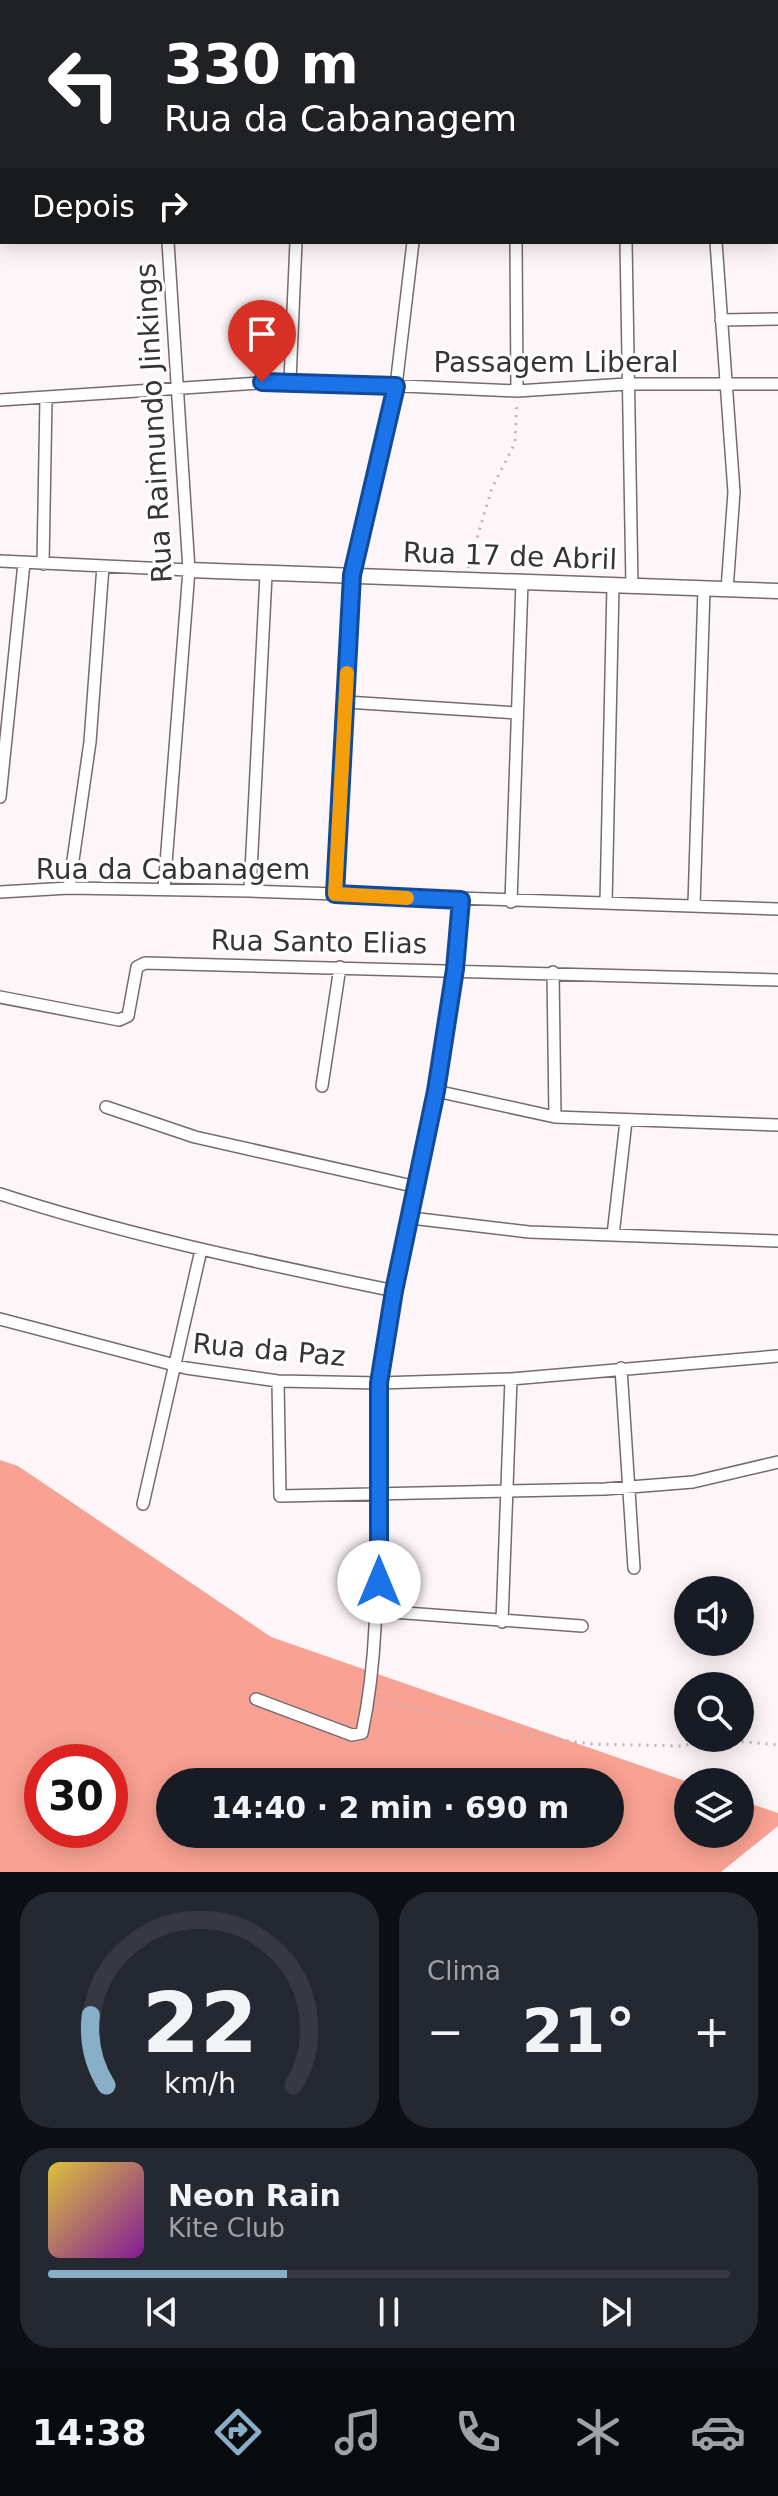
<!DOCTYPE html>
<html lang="pt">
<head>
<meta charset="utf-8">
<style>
	:root { --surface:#171b24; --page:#242831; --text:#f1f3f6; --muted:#9ea1a6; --line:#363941; --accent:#87b0c8 }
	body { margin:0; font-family:"DejaVu Sans",sans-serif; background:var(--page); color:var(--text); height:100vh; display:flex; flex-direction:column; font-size:30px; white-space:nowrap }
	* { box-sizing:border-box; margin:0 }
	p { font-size:26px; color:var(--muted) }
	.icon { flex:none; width:44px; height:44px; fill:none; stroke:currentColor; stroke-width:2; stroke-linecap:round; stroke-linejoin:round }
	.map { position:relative; height:1872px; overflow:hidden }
	.sheet { display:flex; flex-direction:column; gap:20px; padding:20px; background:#0d0f14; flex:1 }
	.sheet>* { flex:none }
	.hud { position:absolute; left:0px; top:0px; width:778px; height:244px; box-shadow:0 4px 20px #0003; background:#202124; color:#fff; overflow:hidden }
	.tools { position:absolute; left:674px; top:1576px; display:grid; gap:16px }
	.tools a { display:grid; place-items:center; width:80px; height:80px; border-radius:50%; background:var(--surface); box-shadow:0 4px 20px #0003; font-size:40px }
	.speed { position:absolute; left:24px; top:1744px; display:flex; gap:16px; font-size:40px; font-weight:700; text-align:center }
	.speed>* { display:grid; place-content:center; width:104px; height:104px; border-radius:50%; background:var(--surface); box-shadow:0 4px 20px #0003; line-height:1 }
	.speed .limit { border:12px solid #d22; background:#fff; color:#111 }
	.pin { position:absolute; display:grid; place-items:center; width:68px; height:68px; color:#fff; margin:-82px -34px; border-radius:50% 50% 50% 0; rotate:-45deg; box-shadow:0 0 8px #0007 }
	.pin .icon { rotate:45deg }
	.me { position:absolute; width:88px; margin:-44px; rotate:0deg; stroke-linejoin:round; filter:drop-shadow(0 0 6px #0008) }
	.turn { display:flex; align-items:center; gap:28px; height:168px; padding:0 32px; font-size:36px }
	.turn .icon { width:104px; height:104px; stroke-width:2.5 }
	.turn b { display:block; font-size:56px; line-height:68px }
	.then { display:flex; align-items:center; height:76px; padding:0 32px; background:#0003; gap:16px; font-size:30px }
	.big { font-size:60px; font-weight:600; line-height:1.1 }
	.sheet .tile { flex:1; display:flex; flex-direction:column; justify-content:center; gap:12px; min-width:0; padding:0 28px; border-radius:32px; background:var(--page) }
	.sheet .dial { align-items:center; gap:0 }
	.dial svg { height:208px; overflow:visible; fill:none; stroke:var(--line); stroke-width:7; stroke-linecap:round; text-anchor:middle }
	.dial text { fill:var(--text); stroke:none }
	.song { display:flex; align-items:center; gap:24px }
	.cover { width:96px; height:96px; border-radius:12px; background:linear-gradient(135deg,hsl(50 70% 55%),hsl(290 70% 35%)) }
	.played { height:8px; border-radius:4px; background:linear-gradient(90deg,var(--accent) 35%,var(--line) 35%) }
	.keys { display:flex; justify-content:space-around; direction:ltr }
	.heat { display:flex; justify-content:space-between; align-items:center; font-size:44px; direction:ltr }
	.sheet .tiles { flex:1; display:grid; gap:20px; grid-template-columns:1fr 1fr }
	.tile:last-child { grid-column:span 2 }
	.trip { position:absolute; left:156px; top:1768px; width:468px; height:80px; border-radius:40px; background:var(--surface); box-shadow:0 4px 20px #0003; font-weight:600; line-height:80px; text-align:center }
	.tab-bar { display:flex; height:128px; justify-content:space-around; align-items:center; background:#090b0e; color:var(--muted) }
	.tab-bar .icon { width:56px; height:56px }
	.tab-bar .active { color:var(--accent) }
	.tab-bar b { font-size:36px; color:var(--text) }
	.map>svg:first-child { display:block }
	.forest { fill:#f9a192; fill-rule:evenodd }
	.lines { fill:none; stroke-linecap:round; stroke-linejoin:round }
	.minor-casing { stroke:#746b6f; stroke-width:14 }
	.tertiary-casing { stroke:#746b6f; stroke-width:17 }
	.path { stroke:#bbb4b7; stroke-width:3; stroke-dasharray:2 6; stroke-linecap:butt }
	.minor { stroke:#fff; stroke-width:11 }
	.tertiary { stroke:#fff; stroke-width:14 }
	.route-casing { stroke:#114b97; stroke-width:20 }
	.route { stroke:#1a73e8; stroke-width:14 }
	.slow { stroke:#f59e0b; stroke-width:14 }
	.labels { text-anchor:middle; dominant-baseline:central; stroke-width:6; stroke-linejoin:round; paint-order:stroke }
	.street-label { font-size:28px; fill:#383436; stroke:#fff }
</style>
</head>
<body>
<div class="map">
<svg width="778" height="1872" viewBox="0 0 778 1872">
	<rect width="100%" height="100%" fill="#fef5f9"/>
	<path class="forest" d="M0 1460 18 1466 271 1637 688 1782V1834H740V1800L778 1813V1826L721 1872H0ZM42 1762H110V1830H42ZM170 1782H610V1834H170Z"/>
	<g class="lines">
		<g class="minor-casing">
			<path id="minor" d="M320 0V2
				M638 0V2
				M424 2V0
				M533 2V0
				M742 2V0
				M0 205H2
				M776 217H778
				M516 242 517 391
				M626 242 632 587
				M716 242 734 492 727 590
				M721 320 778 319
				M290 381 296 242
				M0 400 290 381 517 391 627 384H778
				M0 561 189 570
				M43 564 46 398
				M346 702 517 713
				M0 797 24 563
				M69 888 90 742 103 566
				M164 889 189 570 168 242
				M250 891 266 575
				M0 892 69 888 250 891 778 909
				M335 894 352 575 396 386 413 242
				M511 902 522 582
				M606 903 613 586
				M694 905 704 589
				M553 972 555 1117
				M0 997 119 1020 128 1016 137 967 145 963 778 980
				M322 1086 340 967
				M436 1091 555 1117 778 1125
				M106 1107 195 1137 417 1187
				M0 1194C129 1236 261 1263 394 1291
				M411 1218 529 1232 778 1241
				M613 1235 626 1121
				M0 1319 186 1368 278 1381 379 1383 511 1379 778 1356
				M621 1368 634 1568
				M278 1381 280 1496 605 1489 693 1482 778 1462
				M143 1504 201 1250
				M379 1611 582 1626
				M502 1622 511 1379
				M256 1699 352 1735 362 1733C387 1616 370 1500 379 1383 385 1317 404 1252 417 1187 437 1092 452 997 461 900"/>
		</g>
		<g class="tertiary-casing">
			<path id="tertiary" d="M189 570 778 591"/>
		</g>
		<path class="path" d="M468 568 492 488 515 443 517 401
			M379 1701 540 1737 592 1744 682 1746 713 1739 778 1745"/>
		<use href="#minor" class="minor"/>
		<use href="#tertiary" class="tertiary"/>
	</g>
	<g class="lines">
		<g class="route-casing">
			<path id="route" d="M262 382 396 386 352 575 335 894 461 900 455 969 436 1091 394 1291 379 1383V1582"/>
		</g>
		<use href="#route" class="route"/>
		<path class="slow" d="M347 673 335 894 407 898"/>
	</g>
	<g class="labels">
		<g class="street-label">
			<text x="556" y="362">Passagem Liberal</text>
			<text transform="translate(154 423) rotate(-93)">Rua Raimundo Jinkings</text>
			<text transform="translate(510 556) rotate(2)">Rua 17 de Abril</text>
			<text x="173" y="869">Rua da Cabanagem</text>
			<text transform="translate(319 942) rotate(1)">Rua Santo Elias</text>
			<text transform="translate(269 1350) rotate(5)">Rua da Paz</text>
		</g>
	</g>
</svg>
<div class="tools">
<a><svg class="icon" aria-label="sound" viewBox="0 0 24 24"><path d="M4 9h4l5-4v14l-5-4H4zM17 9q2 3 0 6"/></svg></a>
<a><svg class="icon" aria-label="search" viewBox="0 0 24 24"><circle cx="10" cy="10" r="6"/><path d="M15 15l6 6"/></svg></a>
<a><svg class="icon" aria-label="layers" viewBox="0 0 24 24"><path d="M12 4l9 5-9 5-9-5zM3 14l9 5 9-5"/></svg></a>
</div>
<div class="speed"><div class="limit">30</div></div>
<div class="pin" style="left:262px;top:382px;background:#d93025"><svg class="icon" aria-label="arrive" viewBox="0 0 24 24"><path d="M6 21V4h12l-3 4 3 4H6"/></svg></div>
<svg class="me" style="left:379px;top:1582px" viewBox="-20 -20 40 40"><circle r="19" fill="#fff"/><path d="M0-13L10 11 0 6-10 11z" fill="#1a73e8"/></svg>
<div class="trip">14:40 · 2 min · 690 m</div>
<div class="hud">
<div class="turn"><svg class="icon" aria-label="left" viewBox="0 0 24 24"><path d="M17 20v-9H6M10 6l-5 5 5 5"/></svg><div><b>330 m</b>Rua da Cabanagem</div></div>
<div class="then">Depois<svg class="icon" aria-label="right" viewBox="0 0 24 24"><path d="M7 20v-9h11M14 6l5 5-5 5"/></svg></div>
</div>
</div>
<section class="sheet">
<div class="tiles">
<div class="tile dial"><svg viewBox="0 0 100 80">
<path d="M14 69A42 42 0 1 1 86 69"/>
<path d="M14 69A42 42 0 0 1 8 42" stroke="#87b0c8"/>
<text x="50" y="56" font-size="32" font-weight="700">22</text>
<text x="50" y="72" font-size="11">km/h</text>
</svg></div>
<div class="tile"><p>Clima</p>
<div class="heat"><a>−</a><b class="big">21°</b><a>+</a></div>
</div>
<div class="tile">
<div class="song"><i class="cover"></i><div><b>Neon Rain</b><p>Kite Club</p></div></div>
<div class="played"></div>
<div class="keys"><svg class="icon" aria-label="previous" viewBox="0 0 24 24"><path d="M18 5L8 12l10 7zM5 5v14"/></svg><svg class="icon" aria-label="pause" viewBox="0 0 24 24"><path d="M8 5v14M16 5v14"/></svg><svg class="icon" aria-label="next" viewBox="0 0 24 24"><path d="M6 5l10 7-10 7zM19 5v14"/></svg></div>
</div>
</div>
</section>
<nav class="tab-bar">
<b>14:38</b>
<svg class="icon active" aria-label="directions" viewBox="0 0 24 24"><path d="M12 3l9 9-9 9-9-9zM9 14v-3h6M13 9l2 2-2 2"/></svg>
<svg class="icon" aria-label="music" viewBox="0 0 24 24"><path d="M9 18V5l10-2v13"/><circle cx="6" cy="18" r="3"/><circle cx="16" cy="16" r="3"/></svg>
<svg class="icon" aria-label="phone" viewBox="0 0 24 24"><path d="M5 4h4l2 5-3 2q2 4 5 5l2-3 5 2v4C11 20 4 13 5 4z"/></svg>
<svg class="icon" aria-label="climate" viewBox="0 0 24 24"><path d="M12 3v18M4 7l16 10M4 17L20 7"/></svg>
<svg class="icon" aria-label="car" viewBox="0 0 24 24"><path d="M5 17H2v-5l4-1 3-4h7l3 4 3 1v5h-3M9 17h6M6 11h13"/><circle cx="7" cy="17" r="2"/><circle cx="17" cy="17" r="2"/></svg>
</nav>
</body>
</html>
